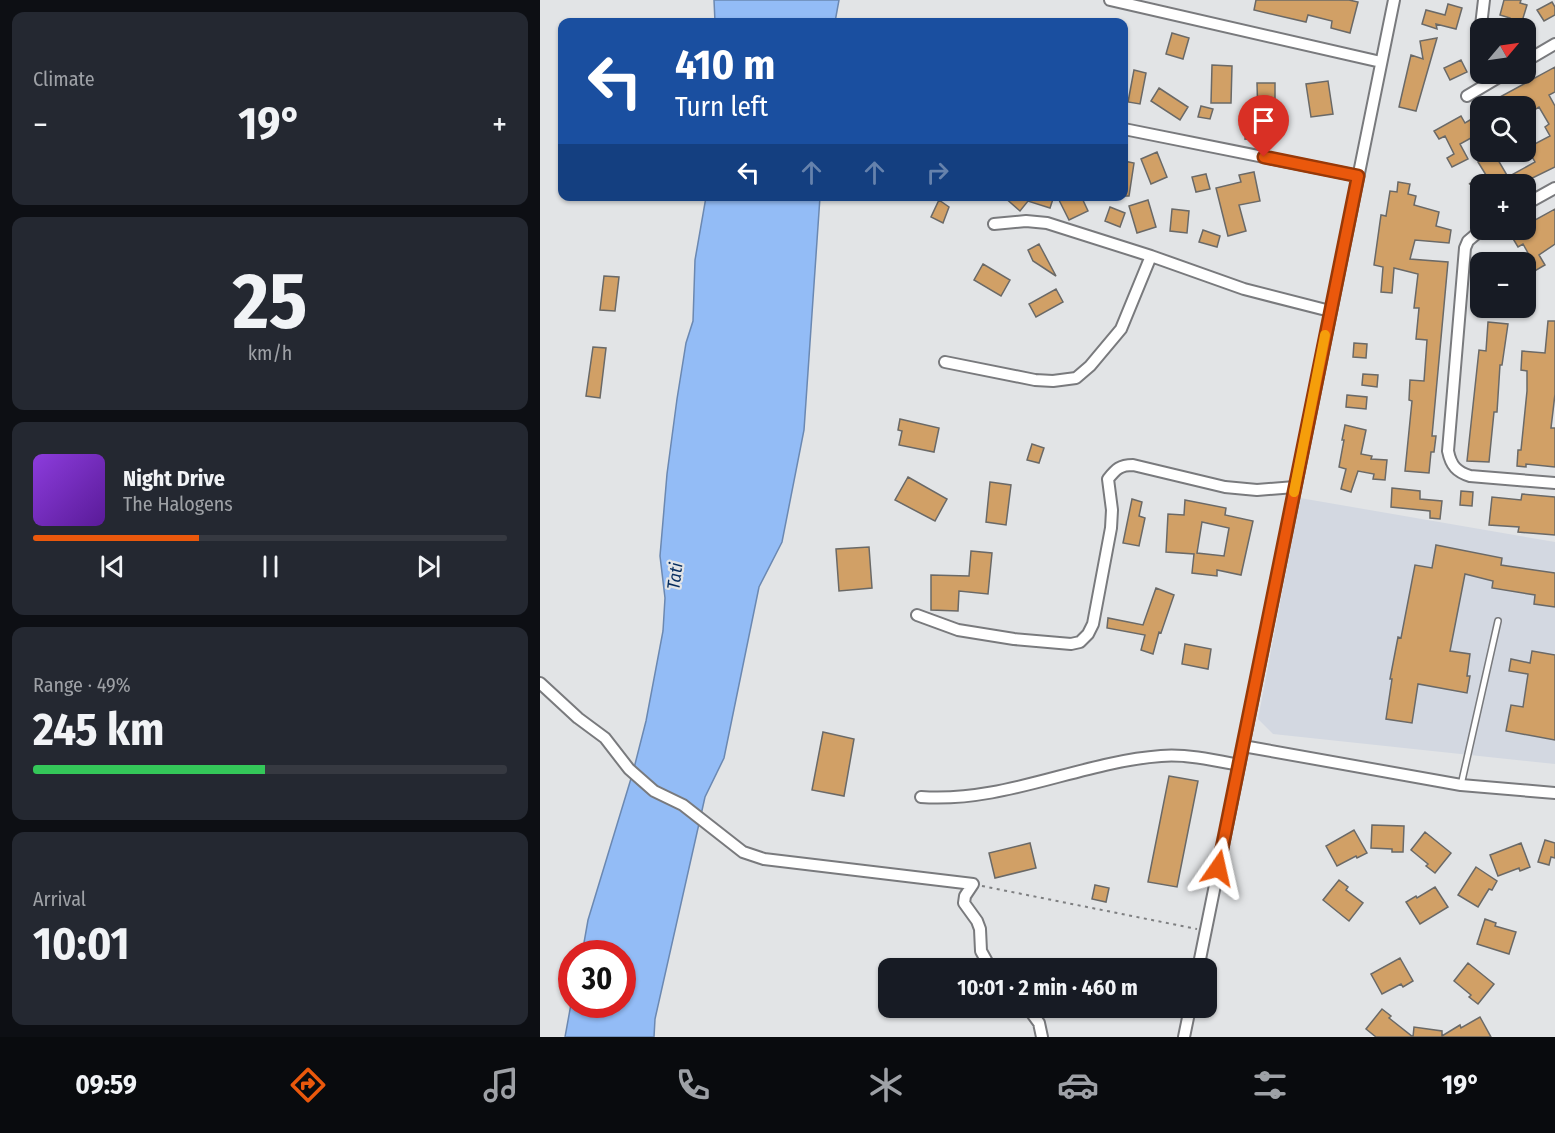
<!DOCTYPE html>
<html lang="en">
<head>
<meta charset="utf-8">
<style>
	:root { --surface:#171b24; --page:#242831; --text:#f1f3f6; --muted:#9ea1a6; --line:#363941; --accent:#ea580c }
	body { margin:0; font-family:"Fira Sans Condensed",sans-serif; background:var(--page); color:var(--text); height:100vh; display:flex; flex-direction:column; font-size:22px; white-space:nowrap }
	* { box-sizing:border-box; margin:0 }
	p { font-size:20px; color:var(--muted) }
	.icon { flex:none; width:33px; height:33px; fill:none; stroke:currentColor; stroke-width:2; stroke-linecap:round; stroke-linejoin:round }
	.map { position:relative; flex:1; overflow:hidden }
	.drawer { display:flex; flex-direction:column; gap:12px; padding:12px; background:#0d0f14; width:540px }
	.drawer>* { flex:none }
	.hud { position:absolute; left:18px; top:18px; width:570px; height:183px; border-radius:12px; box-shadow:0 2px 4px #0004; background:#1a4fa0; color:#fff; overflow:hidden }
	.needle { width:39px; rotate:61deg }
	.buttons { position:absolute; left:930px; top:18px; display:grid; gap:12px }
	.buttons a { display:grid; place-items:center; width:66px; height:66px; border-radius:12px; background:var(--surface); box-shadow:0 2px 4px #0004; font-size:30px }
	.speed { position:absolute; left:18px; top:940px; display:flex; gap:12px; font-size:30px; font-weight:700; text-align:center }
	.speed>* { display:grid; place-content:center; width:78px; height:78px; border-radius:50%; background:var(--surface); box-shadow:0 2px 4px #0004; line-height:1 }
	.speed .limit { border:9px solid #d22; background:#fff; color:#111 }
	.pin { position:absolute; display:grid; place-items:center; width:51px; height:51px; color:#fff; margin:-62px -26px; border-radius:50% 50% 50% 0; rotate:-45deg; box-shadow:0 0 6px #0007 }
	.pin .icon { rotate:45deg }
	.me { position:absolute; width:66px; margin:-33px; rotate:11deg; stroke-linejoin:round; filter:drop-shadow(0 0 4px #0008) }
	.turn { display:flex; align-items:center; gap:21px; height:126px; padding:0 18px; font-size:27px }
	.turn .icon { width:78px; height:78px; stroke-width:2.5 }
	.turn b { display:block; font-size:42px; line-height:51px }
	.lanes { display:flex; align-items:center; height:57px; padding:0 18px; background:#0003; justify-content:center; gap:30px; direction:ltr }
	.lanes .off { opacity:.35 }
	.big { font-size:45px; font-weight:700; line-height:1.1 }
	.drawer .tile { flex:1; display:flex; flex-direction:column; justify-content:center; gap:9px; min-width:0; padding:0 21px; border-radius:12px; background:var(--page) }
	.drawer .dial { align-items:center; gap:0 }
	.dial b { font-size:78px; line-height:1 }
	.song { display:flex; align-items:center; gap:18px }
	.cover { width:72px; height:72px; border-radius:9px; background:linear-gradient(135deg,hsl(270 70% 55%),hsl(270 70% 35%)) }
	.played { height:6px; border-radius:3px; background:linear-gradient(90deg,var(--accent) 35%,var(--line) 35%) }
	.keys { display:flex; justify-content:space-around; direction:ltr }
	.heat { display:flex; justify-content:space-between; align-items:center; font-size:33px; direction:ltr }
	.charge { height:9px; border-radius:4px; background:linear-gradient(90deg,#34c759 49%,var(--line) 0) }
	.trip { position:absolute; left:338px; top:958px; width:339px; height:60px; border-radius:12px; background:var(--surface); box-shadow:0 2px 4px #0004; font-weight:700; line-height:60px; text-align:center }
	.tabs { display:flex; height:96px; justify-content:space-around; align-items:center; background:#090b0e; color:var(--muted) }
	.tabs .icon { width:42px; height:42px }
	.tabs .on { color:var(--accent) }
	.tabs b { font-size:27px; color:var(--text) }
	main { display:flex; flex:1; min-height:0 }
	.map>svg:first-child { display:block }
	.built { fill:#d3d8e1 }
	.water { fill:#93bcf6; stroke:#6b88b1; stroke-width:1.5 }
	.building { fill:#d1a066; stroke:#6a6967; stroke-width:1.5; fill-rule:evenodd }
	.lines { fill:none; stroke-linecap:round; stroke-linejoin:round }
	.service-casing { stroke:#797a7d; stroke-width:8 }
	.minor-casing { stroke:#797a7d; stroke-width:14 }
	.path { stroke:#7e7f81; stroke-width:2; stroke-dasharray:3 4.5; stroke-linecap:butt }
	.service { stroke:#fff; stroke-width:5 }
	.minor { stroke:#fff; stroke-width:10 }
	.route-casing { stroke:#983908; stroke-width:15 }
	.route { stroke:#ea580c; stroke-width:10 }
	.slow { stroke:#f59e0b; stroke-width:10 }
	.labels { text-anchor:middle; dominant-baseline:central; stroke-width:4.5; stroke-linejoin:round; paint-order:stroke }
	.water-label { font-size:18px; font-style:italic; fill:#062d5f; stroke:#e2e4e6 }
</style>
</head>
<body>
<main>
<section class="drawer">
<div class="tile"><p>Climate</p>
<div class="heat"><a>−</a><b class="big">19°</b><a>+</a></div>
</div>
<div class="tile dial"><b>25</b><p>km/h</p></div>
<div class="tile">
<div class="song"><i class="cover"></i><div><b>Night Drive</b><p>The Halogens</p></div></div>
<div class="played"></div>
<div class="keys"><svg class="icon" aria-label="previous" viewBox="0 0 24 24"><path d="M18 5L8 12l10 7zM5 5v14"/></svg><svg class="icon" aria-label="pause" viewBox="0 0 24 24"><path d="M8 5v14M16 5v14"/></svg><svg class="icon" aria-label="next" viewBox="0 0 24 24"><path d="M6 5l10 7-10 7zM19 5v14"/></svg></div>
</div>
<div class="tile"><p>Range · 49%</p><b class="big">245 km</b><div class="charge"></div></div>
<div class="tile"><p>Arrival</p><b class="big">10:01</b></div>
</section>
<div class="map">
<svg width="1015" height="1037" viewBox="0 0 1015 1037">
	<rect width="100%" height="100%" fill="#e2e4e6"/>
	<path class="built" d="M760 498 1015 542V764L733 734 718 719Z"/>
	<path class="water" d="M174 0H299L295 22H175Z
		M166 197H280L264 430 242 542 219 587 184 758 165 797 115 1019 114 1037H25L31 1004 82 1005V954H42L48 920 93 772 106 721 123 631 125 598 120 556 127 474 137 399 146 343 153 321 155 260Z"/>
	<path class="building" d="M716 0H809L818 2 810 33 791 28 792 21 768 15 766 22 714 10Z
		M964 0H981L980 3 987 5 980 28H967L970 18 960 15Z
		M1012 2 1015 7V15L1004 21 997 10Z
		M908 4 922 8 916 29 896 24 897 29 882 24 886 10 905 15Z
		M632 33 649 38 643 59 626 54Z
		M897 38 876 111 859 107 871 55 883 59 880 41Z
		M921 60 927 72 910 80 904 68Z
		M672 65 692 66 691 103H671Z
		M1015 67V92L1009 95 1015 106V167L980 184H929L946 175 938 162 954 153 968 177 995 162 987 148 1010 136 1005 127 1009 124 999 107 986 115V106H963L958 98Z
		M594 70 606 73 600 104 588 102Z
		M788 81 793 114 771 117 766 84Z
		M717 83H735V117L718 118Z
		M619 88 648 107 640 120 611 101Z
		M661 106 673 109 670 119 658 117Z
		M940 114V133L920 144 928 159 912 167 907 158 914 154 905 136 899 139 894 131 921 116 925 123Z
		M707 124 719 126 717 140 705 139Z
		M617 152 627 177 611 184 601 159Z
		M584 161 594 163 589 196H584Z
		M714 172 720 201 699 205 706 231 688 236 676 188 701 182 699 175Z
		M666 174 670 189 656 192 652 177Z
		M858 182 870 184 868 194 876 196 874 205 899 212 896 226 911 230 909 243 875 240 870 259 908 262 892 436H896L894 452H891L889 473 865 471 872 401 869 400 870 380 884 381 887 340 876 339 879 308H874L878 274 854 268 852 293 841 292 843 267 834 265 841 215 846 216 850 191 857 192Z
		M463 196H514L510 208 488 201 480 211Z
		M517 196H541L548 211 529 220Z
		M399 200 409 207 403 223 391 217Z
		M608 200 616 227 597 233 589 206Z
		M570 207 585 213 580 227 565 221Z
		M632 209 649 211 647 233 630 231Z
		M1015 209V244L999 255 1005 265 986 276V266L993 262 983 244 978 247 969 232 974 230H986V225Z
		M663 230 680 236 677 247 659 242Z
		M499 244 516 276 493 261 488 250Z
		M943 253 977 256V262H942Z
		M443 264 470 280 461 296 434 280Z
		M64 276 79 277 75 311 60 310Z
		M516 289 523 302 496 317 489 304Z
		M1008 321H1015V394L1011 428H1015V467L986 464V467L977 466 978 450H981L987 391V371L981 370 982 351 1005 353Z
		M948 322 968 324 962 365H960L957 412H954L949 462 927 461 939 350 946 351Z
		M814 343 827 344 826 358 813 357Z
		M53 347 66 348 60 398 46 396Z
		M823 374 838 375 837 387 822 385Z
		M807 395 827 397 826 409 806 407Z
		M360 419 399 428 394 452 359 445 362 431 358 430Z
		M805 425 826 430 821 454 832 456 831 459 847 460 845 480 833 479 834 474 818 471 811 492 801 489 806 469 799 467 804 440H802Z
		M492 444 504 448 499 463 487 460Z
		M368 477 407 499 395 521 355 500Z
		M450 482 471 485 466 525 446 522Z
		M852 488 880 491V499L902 501 900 519 890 518V511L851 507Z
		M921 491 933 492 932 506 920 505Z
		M982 494 1015 497V535L978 532 979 527 949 525 952 497 981 500Z
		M592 499 602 502 599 516 605 518 599 546 583 543Z
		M645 500 686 508 685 515 713 521 701 575 677 570V576L652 573 654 554 626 552 628 514 644 515ZM662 522 689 528 684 556 657 553Z
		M896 545 962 558 961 565 1015 573V607L994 604 995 595 952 588 953 581 925 574 910 651 930 654 927 676H930L927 693 878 684 872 723 846 719 852 679H850L858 637 861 638 875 565 892 568Z
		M329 547 332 588 299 591 296 549Z
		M431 551 452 553 448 594 419 591 418 611 391 610V575L429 576Z
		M616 588 634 595 621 633 619 632 613 654 601 650 605 635 567 628 568 618 603 625Z
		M645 644 671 649 668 669 642 664Z
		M992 651 1015 655V740L966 731 971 705 983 707 988 674 969 671 971 659 990 663Z
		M283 732 314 739 304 796 272 790Z
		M629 776 658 781 637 887 608 882Z
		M832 825 864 826 863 852H852V849L831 848Z
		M814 830 827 853 817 858 816 856 797 866 786 846Z
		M885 832 911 853 895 873 886 866 888 864 871 850Z
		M1005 840 1015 843V858L1011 857 1009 865 998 862Z
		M490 843 496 868 455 878 449 853Z
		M981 843 990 867 980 871 979 868 958 876 950 855Z
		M936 867 957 881 952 890 949 889 938 907 918 895Z
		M799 880 808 887 806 890 823 903 809 921 783 900Z
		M555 885 569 888 566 902 552 899Z
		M895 887 908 907 880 924 866 902 876 896 877 898Z
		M945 919 956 923 955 926 976 932 969 954 937 944Z
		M860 958 873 981 863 987 861 984 842 994 831 974Z
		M928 963 954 984 938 1004 929 997 931 995 914 981Z
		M842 1009 851 1016 849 1018 873 1037H836L826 1029Z
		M940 1017 951 1037H873L874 1027 902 1031V1036L920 1025 921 1028Z"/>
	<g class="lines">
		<g class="service-casing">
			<path id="service" d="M921 785 958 621"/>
		</g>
		<g class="minor-casing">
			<path id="minor" d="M570 0 841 62
				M940 34 944 0
				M986 61 1015 44
				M927 96 964 74
				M584 129 818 176
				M986 204 1015 188
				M454 224 486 221 507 223 611 256 704 289 790 311
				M941 230 928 241 925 248 908 451C911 466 917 472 930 476L1015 483
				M405 362 495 380 513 381 536 378 550 366 581 329 611 256
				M377 615 418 630 474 639 531 644 540 642 548 634 553 624 571 528 572 510 568 479C576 469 580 465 593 465L685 487 717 490 755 487
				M0 683 38 718 65 738 89 769 114 791 143 805 203 852 224 859 433 884 425 896 424 903 437 921 440 929 441 951 451 969
				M703 746 921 785 1015 793
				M381 797C465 803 540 762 621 756 647 754 674 760 699 765
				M658 969 854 0
				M488 1008 499 1023 502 1037
				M644 1037 650 1008"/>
		</g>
		<path class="path" d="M442 886 657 929"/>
		<use href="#service" class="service"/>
		<use href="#minor" class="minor"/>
	</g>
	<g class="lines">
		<g class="route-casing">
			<path id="route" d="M678 868 818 176 724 157"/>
		</g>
		<use href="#route" class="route"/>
		<path class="slow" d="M754 492 785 335"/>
	</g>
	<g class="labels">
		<g class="water-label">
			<text transform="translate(135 576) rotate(-83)">Tati</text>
		</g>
	</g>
</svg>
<div class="buttons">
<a><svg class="needle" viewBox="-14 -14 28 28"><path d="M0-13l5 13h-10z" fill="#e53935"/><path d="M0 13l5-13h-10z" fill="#9ea1a6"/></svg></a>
<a><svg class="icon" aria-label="search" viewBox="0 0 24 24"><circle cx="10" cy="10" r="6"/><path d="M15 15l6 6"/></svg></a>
<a>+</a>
<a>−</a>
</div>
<div class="speed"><div class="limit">30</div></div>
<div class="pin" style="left:724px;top:157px;background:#d93025"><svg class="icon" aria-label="arrive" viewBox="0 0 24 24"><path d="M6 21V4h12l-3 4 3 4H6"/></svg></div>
<svg class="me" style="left:678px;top:868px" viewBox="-20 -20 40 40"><path d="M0-17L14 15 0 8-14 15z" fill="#ea580c" stroke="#fff" stroke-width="4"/></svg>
<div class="trip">10:01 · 2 min · 460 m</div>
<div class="hud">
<div class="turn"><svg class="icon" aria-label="left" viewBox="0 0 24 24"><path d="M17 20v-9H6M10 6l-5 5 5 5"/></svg><div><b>410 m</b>Turn left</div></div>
<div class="lanes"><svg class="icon" aria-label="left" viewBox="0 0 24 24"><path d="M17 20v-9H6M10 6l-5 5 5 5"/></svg><svg class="icon off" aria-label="ahead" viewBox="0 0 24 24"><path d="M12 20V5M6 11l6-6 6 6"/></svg><svg class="icon off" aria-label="ahead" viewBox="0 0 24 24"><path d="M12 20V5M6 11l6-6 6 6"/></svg><svg class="icon off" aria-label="right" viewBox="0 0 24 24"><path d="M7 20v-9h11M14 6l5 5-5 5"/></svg></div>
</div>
</div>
</main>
<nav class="tabs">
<b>09:59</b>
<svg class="icon on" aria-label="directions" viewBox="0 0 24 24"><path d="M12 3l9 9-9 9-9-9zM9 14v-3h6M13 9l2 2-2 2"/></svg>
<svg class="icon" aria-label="music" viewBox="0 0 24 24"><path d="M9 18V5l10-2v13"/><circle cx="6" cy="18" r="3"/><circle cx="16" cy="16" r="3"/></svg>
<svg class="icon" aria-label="phone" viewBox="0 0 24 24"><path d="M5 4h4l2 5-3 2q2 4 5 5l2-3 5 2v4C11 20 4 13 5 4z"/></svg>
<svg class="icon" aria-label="climate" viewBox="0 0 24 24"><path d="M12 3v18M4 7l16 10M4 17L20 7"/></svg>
<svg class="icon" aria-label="car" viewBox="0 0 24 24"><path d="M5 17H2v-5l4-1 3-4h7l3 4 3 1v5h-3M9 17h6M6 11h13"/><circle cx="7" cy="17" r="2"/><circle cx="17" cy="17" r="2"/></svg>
<svg class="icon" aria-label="filters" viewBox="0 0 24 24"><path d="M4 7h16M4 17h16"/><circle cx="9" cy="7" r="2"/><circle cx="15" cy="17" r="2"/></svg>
<b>19°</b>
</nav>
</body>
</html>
